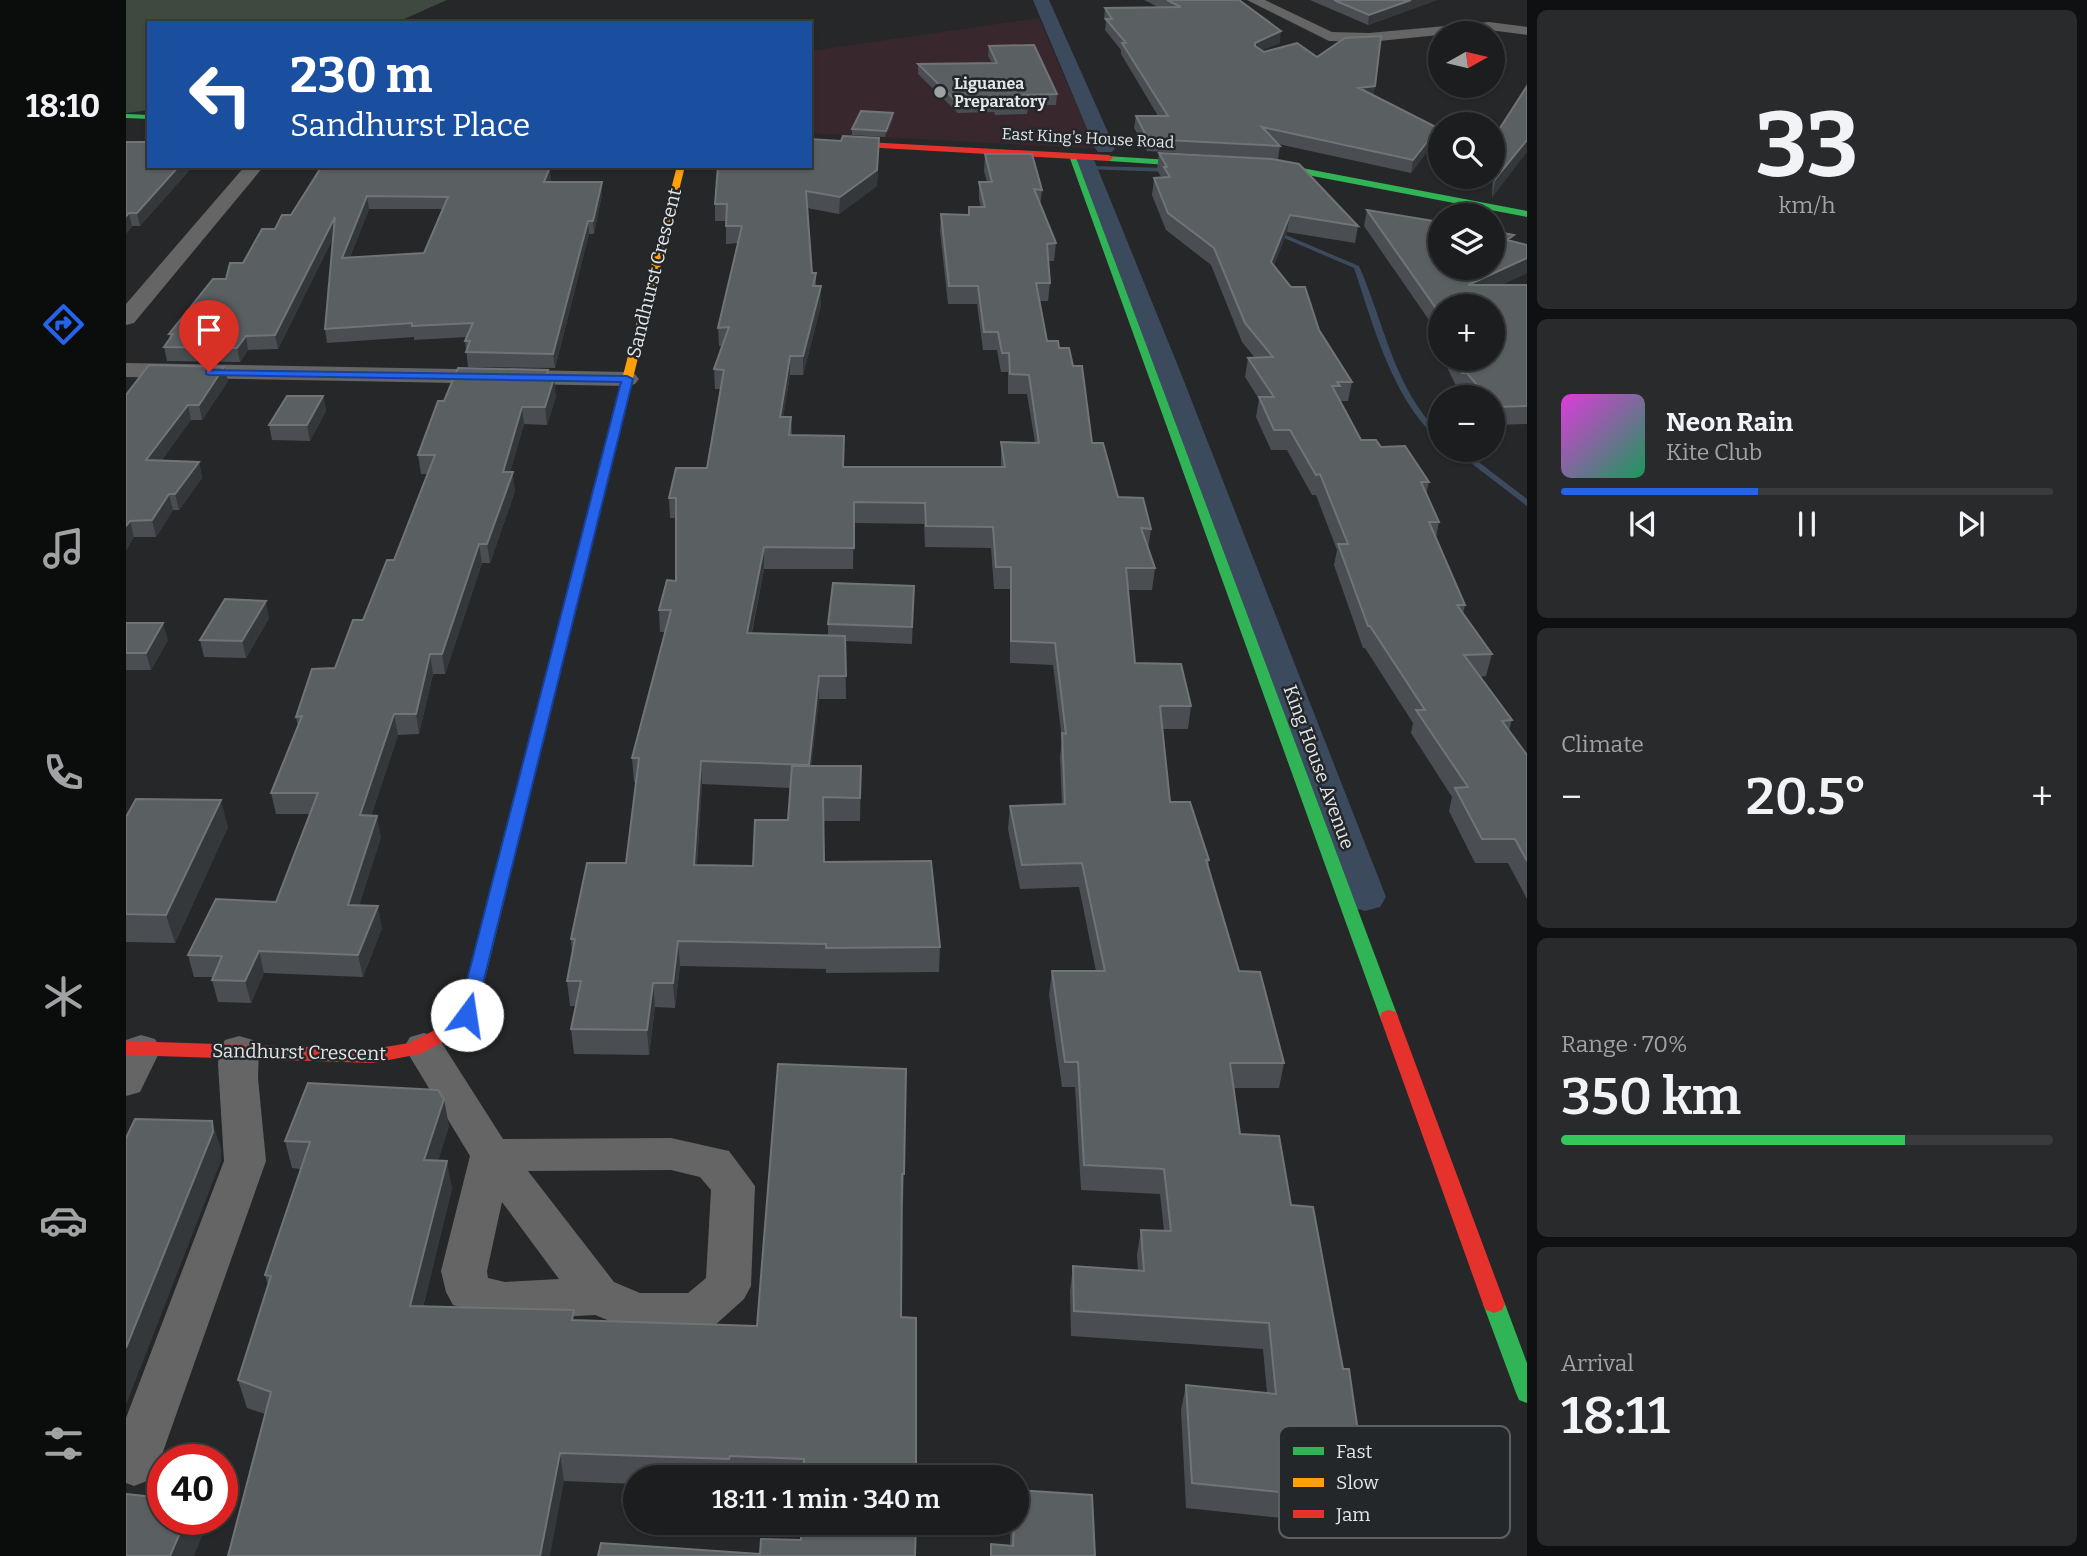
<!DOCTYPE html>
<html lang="en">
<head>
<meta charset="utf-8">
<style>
	:root { --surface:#1c1d1f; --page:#292a2c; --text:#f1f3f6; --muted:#a0a2a4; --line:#3a3b3d; --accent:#2563eb }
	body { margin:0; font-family:Bitter,serif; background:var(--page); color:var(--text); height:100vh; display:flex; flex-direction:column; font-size:26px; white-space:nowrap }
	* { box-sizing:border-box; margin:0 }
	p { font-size:23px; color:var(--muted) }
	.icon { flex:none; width:38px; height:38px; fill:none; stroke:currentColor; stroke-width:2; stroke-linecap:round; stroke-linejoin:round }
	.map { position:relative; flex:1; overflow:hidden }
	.panel { display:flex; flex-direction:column; gap:10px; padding:10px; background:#0f1011; width:560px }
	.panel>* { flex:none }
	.top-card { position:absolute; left:21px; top:21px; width:665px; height:147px; border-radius:0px; box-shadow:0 2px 5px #0004,0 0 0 2px var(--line); background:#1a4fa0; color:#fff; overflow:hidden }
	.needle { width:46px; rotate:82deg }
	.tools { position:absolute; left:1302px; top:21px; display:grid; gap:14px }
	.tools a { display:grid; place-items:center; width:77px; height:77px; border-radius:50%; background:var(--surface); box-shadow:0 2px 5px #0004,0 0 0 2px var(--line); font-size:35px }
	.speed { position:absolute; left:21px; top:1444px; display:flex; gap:14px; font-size:35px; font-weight:700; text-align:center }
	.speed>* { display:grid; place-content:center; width:91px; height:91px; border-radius:50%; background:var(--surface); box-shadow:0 2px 5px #0004,0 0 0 2px var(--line); line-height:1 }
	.speed .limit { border:10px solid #d22; background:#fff; color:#111 }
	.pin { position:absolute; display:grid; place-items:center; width:60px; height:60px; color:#fff; margin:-72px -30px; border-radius:50% 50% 50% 0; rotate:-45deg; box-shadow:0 0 7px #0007 }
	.pin .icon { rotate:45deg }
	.me { position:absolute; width:77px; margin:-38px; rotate:14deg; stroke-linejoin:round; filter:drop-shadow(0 0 5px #0008) }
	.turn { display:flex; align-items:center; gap:24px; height:147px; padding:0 28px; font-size:32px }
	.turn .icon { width:91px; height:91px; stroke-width:2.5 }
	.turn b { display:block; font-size:49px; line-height:60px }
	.big { font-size:52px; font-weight:600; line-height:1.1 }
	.panel .widget { flex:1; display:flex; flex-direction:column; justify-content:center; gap:10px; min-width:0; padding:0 24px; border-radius:10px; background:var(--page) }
	.panel .dial { align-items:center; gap:0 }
	.dial b { font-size:91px; line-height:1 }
	.song { display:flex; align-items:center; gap:21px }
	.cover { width:84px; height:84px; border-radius:10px; background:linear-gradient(135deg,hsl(300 70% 55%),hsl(150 70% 35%)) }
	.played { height:7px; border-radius:4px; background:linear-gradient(90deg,var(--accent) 40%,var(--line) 40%) }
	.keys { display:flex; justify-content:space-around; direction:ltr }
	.heat { display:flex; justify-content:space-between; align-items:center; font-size:38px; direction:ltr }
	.charge { height:10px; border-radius:5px; background:linear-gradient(90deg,#34c759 70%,var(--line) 0) }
	.trip { position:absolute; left:497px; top:1465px; width:406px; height:70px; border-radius:35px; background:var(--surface); box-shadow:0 2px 5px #0004,0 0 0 2px var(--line); font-weight:600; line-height:70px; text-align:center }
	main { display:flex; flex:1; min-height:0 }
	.dock { display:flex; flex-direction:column; width:126px; justify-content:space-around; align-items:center; background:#0b0c0c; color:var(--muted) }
	.dock .icon { width:49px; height:49px }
	.dock .current { color:var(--accent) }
	.dock b { font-size:32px; color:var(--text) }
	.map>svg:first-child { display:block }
	.education { fill:#38282d }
	.green { fill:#3e4a3f }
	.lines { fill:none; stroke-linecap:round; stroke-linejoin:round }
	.stream { fill:#3c4a5e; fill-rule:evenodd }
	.canal { fill:#3c4a5e; fill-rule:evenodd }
	.street { fill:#666565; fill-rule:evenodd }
	.fast { fill:#30b455; fill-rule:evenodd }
	.slow { fill:#ff9f0a; fill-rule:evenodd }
	.jam { fill:#e5322d; fill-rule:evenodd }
	.wall { fill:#4a4e52; fill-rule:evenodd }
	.shaded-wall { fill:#34383b }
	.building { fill:#5a5f62; stroke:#707477; stroke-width:2; fill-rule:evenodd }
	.route { fill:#2563eb; stroke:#184099; stroke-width:2 }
	.poi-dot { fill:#a0a2a4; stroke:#24272a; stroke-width:2.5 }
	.labels { text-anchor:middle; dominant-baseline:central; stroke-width:5; stroke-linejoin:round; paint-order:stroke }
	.far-poi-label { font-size:16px; font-weight:bold; fill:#e3e5e7; stroke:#24272a; text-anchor:start }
	.far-street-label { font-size:16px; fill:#e3e5e7; stroke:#24272a }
	.street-label { font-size:19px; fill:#e3e5e7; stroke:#24272a }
	.key { fill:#24272a; stroke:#5d6063; stroke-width:2 }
	.key-label { font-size:19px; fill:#e3e5e7 }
</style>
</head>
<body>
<main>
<nav class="dock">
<b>18:10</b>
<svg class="icon current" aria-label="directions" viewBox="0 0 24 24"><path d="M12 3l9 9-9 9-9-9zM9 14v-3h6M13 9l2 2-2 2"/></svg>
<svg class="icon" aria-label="music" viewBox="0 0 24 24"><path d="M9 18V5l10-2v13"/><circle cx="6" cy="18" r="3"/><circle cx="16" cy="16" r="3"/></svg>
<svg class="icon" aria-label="phone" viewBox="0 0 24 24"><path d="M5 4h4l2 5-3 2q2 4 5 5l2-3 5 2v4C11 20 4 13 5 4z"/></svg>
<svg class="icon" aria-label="climate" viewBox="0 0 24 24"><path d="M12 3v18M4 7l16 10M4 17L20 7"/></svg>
<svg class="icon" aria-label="car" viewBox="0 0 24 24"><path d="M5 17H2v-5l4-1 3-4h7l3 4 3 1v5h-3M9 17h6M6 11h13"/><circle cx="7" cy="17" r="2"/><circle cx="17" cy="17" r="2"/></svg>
<svg class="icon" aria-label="filters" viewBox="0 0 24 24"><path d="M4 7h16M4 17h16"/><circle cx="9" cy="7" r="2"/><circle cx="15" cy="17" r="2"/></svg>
</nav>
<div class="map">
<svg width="1401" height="1556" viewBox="0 0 1401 1556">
	<rect width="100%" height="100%" fill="#252729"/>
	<path class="education" d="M913 18 969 149 684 133V51Z"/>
	<path class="green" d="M0 0H321L269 23H23V110L0 113Z"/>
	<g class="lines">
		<path class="stream" d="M960 166 1044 168 1047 170 1044 172 958 169V167Z
			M1144 230H1148L1233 266C1258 322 1268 389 1314 433V439H1311C1265 395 1248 327 1228 268L1144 232Z
			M1328 450H1337L1401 499V506Z"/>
		<path class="canal" d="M907 0H923L989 148 986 152H972L969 148Z
			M958 156 965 158 969 162 1052 366 1260 897 1254 907 1239 911 1224 907 1218 897 1026 366 947 162 951 158Z"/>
		<path class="street" d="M1121 0H1139L1206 32 1243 33 1363 22 1401 27V35L1363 30 1243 42 1203 41Z
			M119 166H138L8 323 0 325V304Z
			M0 363 501 372 509 374 513 379 509 384 501 386 0 377Z
			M298 1033 312 1037 377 1139 545 1138 603 1151 629 1186 625 1286 618 1299 588 1326 572 1331 511 1332 469 1315 379 1320 327 1305 320 1292 315 1271 344 1156 278 1047 284 1037ZM545 1170 574 1177 585 1190 580 1278 562 1293H514L488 1282 402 1171ZM376 1202 433 1279 379 1282 362 1278 361 1271Z
			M15 1035 29 1039 35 1049 14 1092 0 1096V1040Z
			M113 1036 127 1040 133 1050 132 1078 140 1161 33 1463 26 1479 8 1486 0 1483V1418L98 1161 92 1064 93 1050 99 1040Z"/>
		<path class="fast" d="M0 114 23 115V119L0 118Z
			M942 153 949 155 1272 1017 1270 1022H1256L1254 1017Z
			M980 156 1176 168 1401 211V217L1176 174 983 161 980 160Z
			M477 472 483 476 350 1015C343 1026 330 1039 316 1035L314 1030 333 1012 471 476Z
			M1368 1295 1376 1298 1379 1304 1401 1363V1403L1393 1400 1390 1393 1357 1304 1360 1298Z"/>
		<path class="slow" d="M551 166H559L483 476 477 480 471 476Z"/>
		<path class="jam" d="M684 139 983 155 987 158 983 161 684 144Z
			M1263 1010 1270 1012 1272 1017 1379 1304 1376 1310 1368 1313 1360 1310 1357 1304 1254 1017 1256 1012Z
			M323 1023 330 1025 332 1030 330 1035 294 1054 247 1063 0 1055V1041L247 1049 283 1043Z"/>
	</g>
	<path class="wall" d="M1018 0H1113L1154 43 1136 50 1138 52 1191 57 1249 86 1247 95 1309 141 1285 173 1152 144 1154 146 1152 159 1021 151 1008 128 1010 116H1032L995 54V50L979 30 980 22 978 19 979 8 1032 7Z
		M1184 0H1311L1242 25Z
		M863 46 931 94 930 105H902L901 114 869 115 868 112 832 113 792 74V64L866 63 862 56Z
		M1401 86 1366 198 1368 149 1372 131Z
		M767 113V119L759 137 726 135V129Z
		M753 138 751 186 713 214 681 208 686 273H690V286H695V305L677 375H664L657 417H665L666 435 717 467H875V442H909L901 394H882V372H875L871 350H857L851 304H822L814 231 815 214 842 215 843 207H855L853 199V182H861L858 171 859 154 916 190 914 206 930 243 928 261H922L924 283 922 301H914L921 341 933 348 966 443 992 497 1025 529 1022 549 1029 568 1026 590H1002L1009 663 1065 706 1062 729H1036L1044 802 1083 860 1082 869 1113 971 1158 1063 1153 1088H1108L1114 1134 1165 1205 1242 1501 1234 1526 1060 1508 1055 1410 1060 1385 1141 1393 1137 1349 945 1336 944 1291 947 1266 1012 1270 1011 1255 1015 1230 1038 1231 1034 1194 955 1190 949 1087H936L923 995 926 971H970L953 887 894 889 882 829 884 806 936 804 934 757 936 739 927 665 884 663V589H868L865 548 799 547 798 524 728 523 727 569H638L626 633 702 636V624L788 586 786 644 719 641 720 699H693L685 766H735L734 821H698V862L814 947 813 972 700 973V969L554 966 549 1008 529 1007 523 1055 448 1054 445 1029 450 1006H444L441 981 446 953 445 939 500 863 510 782H508L506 758 539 632H534L533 610 550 581V518H544L543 498 581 468 595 389H589L588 369 596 346H593L592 328 612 243 600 244V221H589V204L715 141ZM576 784 664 788 662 820 627 866 571 865Z
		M0 142 23 166H67L14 226H6L0 234Z
		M1033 153 1232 226 1229 243 1161 232 1148 265 1226 382 1222 401H1214L1235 440 1255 447 1303 482 1300 494 1313 522 1310 538 1339 605 1337 614 1366 654 1360 676 1354 677 1386 720 1383 730 1401 755V899L1382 863H1349L1323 811 1326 797 1285 733 1287 723 1239 648H1237L1208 565 1211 550 1190 495H1186L1161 450H1145L1130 417 1133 399 1119 377 1122 358H1129L1116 342 1085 265 1040 230 1026 195 1028 178H1036L1031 170Z
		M196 166 425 179 424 182 476 194 468 234H463L429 368 342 367 339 341 341 337 288 340V337L201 343 199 329 207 238 152 349 122 350 114 362 41 361 38 347 44 338 43 334 100 279 149 229 165 215ZM243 209H316L298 253 224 257Z
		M1241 210 1401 245V273L1375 285H1401V424L1367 425V397H1342L1337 391 1332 390 1317 359H1367L1314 306V336L1238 226Z
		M98 367 102 381 76 420H65L35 461 73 462 76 478 53 510H47L30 537H8L0 550V395Z
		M423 378 430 396 421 425 398 424 384 472 389 491 364 563H356L319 674H307L293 734 272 735 245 816 255 837 233 905 256 928 237 977 138 973 125 1003 92 1002 86 980 87 977H68L62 955 150 902 184 814H150L145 793 172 727 170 717 209 668 237 620 268 560 302 474H295L292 455 318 401Z
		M197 396 200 411 184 441 146 440 143 425Z
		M143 618 120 658 78 657 74 640Z
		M0 623 42 640 25 670H0Z
		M0 817 102 827 49 943 0 942Z
		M652 1064 778 1174 777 1202H775V1317L790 1477H509V1484L438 1481 139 1414 121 1408 112 1380 142 1285 139 1275 175 1169 166 1168 159 1141 323 1126 312 1160 326 1188 297 1307 449 1320 631 1326Z
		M885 1522H891L969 1556H864L865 1544 884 1545Z"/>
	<path class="shaded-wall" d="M1285 0H1311L1242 25 1243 15Z
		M1155 31 1154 43 1127 54 1129 43Z
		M1249 86 1247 98 1233 88Z
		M767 113V119L759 137 760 131Z
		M1312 128 1309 141 1285 173 1287 160Z
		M753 138 751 186 713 214 714 197Z
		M1401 140V152L1366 198 1370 178Z
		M53 166H67L14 226 11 213Z
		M424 167 425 179 419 194 418 182Z
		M476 182V194L468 234 467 221Z
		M241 196 243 209 219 271 216 258Z
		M3 213 6 226 0 234V216Z
		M1164 215 1161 232 1143 279 1145 262Z
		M209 217 211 230 152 349 149 335Z
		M462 221 463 234 429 368 427 354Z
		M1401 258V273L1338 302 1342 285Z
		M695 286V305L677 375V356Z
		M120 336 122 350 114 362 111 348Z
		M664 356V375L654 437V417Z
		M98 367 102 381 76 420 73 405Z
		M428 378 430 396 421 425 419 407Z
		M197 396 200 411 184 441 181 425Z
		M62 405 65 420 24 476 20 460Z
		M396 407 398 424 379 491 377 472Z
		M73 462 76 478 53 510 49 494Z
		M387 472 389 491 364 563 361 544Z
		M43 494 47 510 30 537 26 520Z
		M4 521 8 537 0 550V526Z
		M353 544 356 563 319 674 316 654Z
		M638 547V569L621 655V633Z
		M140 601 143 618 120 658 116 641Z
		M37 623 42 640 25 670 20 653Z
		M304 654 307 674 293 734 290 714Z
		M693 676V699L683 788V765Z
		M268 714 272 735 238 837 234 815Z
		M575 761 576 784 569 889 568 865Z
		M95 800 102 827 49 943 40 915Z
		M251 816 255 837 227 926 222 905Z
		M252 906 256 928 237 977 232 955Z
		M552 941 554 966 549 1008 547 983Z
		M133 951 138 973 125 1003 119 981Z
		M527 983 529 1007 523 1055 521 1030Z
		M318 1099 323 1126 304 1188 298 1160Z
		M86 1121 95 1149V1161L0 1405V1348Z
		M321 1161 326 1188 290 1334 284 1306Z
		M434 1453 438 1481 424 1556H414Z
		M60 1519H75L79 1529 68 1556H44Z"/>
	<path class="building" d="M1041 0H1113L1155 31 1129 43V46L1138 52 1171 43 1191 57 1219 38 1255 36 1249 86 1233 88 1312 128 1287 160 1136 127 1154 146 1022 139 1010 116H1042L996 43H1000L980 19H986L979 8 1055 7Z
		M1208 0H1285L1243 15Z
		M908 45 931 94 898 95 902 104H870L869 101 832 103 792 64 871 63 863 46Z
		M1401 86V140L1370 178 1372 131Z
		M735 111 767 113 760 131 726 129Z
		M717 136 753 138 751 170 714 197 680 191 686 273H690L687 286H695L677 356H664L654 417H665L663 435 718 436 717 467H879L875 442 913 443 903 375 884 374 883 353H876L872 332H858L852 286H823L815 214 843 215V207H859L853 182H866L859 154H906L916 190 908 189 930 243 921 244 924 283H910L921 341H932L933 348H943L947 366H956L966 443H977L992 497 1017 498 1025 529 1015 528 1029 568H1000L1009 663 1055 664 1065 706H1034L1044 802H1064L1083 860H1080L1113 971 1134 972 1158 1063H1104L1114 1134 1153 1136 1165 1205 1187 1207 1217 1369H1223L1242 1501 1066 1483 1060 1385 1150 1394 1143 1323 948 1311 947 1266 1018 1271 1015 1230 1045 1231 1038 1169 958 1165 952 1062H939L926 971H979L956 863 896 865 884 806 939 804 936 733 940 734 929 643 885 641V567H870L867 527 800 526 799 503 728 502V548L638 547 621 633 719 636 720 676H693L683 765 575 761 568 865 627 866 629 820H662L666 766H735L734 798 697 797 698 862 805 861 814 947 700 948V944L552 941 547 983H527L521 1030 445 1029 455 981H441L449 939H445L461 863H500L513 758H506L545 610H533L541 580 550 581V498H543L550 468H581L598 370 588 369 603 327 592 328 616 226H600L601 204H589L592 166H684V139L715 141Z
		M0 142H23V166H53L11 213H3L0 216Z
		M1033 153 1146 159 1173 164 1232 226 1164 215 1145 262 1165 287H1179L1193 330 1226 382H1211L1214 386H1206L1235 440H1250L1255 447 1279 446 1303 482H1295L1313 522H1303L1339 605H1331L1366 654 1338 655 1386 720 1376 721 1401 755V861L1389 839H1356L1329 788 1342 787 1290 710H1299L1244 626H1242L1212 544H1222L1194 474 1190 475 1164 430H1148L1133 397H1148L1122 358 1147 357 1119 323 1088 248 1042 213 1028 178 1044 177 1038 167H1041Z
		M196 166 424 167 418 182H476L467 221H462L427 354 340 352 344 341H339L347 323 286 326V323L199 329 209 217 149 335 120 336 111 348 38 347 47 334H43L87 279H100L104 263H117L136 229H149L156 215H165ZM241 196 322 197 298 253 216 258Z
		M1241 210 1314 222V268H1367V231L1388 235 1381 240 1401 245V258L1342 285H1401V406L1369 407 1367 405V397H1361L1341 373H1336L1329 359H1367V306H1314V314Z
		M23 365 98 367 73 405H62L20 460 73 462 49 494H43L26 520 4 521 0 526V395Z
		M332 368 422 370 420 378H428L419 407H396L377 472H387L361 544H353L316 654H304L290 714H268L234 815 251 816 222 905 252 906 232 955 133 951 119 981 86 980 96 956 62 955 90 899 150 902 192 793H145L176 716 170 717 186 669 209 668 227 620H237L261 560H268L309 455H292L312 401H318Z
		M161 396H197L181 425H143Z
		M707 583 788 586 786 627 702 624Z
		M99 599 140 601 116 641 74 640Z
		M0 623H37L20 653H0Z
		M10 799 95 800 40 915 0 914V817Z
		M652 1064 780 1069 778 1174H776L775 1317 790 1318V1477H677L678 1459 604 1456 603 1459 434 1453 414 1556H102L145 1392 112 1380 145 1276 139 1275 184 1142 159 1141 182 1083 312 1090 318 1099 298 1160 321 1161 284 1306 448 1310 446 1320 631 1326Z
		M9 1119 86 1121 87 1132 0 1348V1138Z
		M891 1490 966 1495 969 1556H865V1544L887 1546 888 1522H891Z
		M0 1494 37 1498V1519H60L44 1556H0Z
		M675 1522H790L789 1556H472L475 1543 634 1554 635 1539 675 1540Z"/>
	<path class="route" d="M80 370 501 376 507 379 348 1020H335L332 1015 495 382 83 375 80 374Z"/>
	<circle class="poi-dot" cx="814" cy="92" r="7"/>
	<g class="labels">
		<g class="far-poi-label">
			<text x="828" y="83">Liguanea<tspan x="828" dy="18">Preparatory</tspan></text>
		</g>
		<g class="far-street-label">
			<text transform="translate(962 138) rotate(3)">East King's House Road</text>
		</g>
		<g class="street-label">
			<text transform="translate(528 273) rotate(-76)">Sandhurst Crescent</text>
			<text transform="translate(1193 767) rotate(70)">King House Avenue</text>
			<text transform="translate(173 1052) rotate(1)">Sandhurst Crescent</text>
		</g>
	</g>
	<rect x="1153" y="1426" width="231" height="112" rx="10" class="key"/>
	<rect x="1167" y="1447" width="31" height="8" fill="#30b455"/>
	<rect x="1167" y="1478" width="31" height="9" fill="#ff9f0a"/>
	<rect x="1167" y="1510" width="31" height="8" fill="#e5322d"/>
	<g class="key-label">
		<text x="1210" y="1458">Fast</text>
		<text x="1210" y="1489">Slow</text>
		<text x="1210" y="1521">Jam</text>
	</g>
</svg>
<div class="tools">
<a><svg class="needle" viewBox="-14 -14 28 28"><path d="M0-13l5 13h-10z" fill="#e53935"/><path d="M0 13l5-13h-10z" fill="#a0a2a4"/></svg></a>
<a><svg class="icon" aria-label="search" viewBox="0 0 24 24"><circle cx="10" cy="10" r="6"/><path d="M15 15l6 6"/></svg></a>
<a><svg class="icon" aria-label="layers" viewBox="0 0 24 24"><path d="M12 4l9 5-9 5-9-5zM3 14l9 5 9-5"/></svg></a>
<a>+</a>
<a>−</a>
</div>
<div class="speed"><div class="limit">40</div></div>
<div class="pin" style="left:83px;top:372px;background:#d93025"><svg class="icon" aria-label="arrive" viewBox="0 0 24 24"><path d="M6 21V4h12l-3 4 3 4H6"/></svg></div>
<svg class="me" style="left:341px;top:1015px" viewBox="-20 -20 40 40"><circle r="19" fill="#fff"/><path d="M0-13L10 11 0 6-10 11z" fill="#2563eb"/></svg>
<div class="trip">18:11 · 1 min · 340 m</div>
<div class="top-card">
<div class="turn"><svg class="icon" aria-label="left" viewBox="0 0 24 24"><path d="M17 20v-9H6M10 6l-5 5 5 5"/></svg><div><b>230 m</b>Sandhurst Place</div></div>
</div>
</div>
<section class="panel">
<div class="widget dial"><b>33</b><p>km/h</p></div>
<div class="widget">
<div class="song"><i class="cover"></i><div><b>Neon Rain</b><p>Kite Club</p></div></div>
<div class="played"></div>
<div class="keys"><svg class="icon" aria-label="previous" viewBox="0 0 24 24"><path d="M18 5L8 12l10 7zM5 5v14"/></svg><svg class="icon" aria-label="pause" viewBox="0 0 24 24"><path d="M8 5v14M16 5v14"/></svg><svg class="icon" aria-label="next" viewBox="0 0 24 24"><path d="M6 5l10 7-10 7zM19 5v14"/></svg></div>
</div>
<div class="widget"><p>Climate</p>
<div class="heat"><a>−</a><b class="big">20.5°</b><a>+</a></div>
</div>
<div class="widget"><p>Range · 70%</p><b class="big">350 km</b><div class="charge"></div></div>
<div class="widget"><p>Arrival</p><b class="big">18:11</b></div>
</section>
</main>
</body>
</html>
